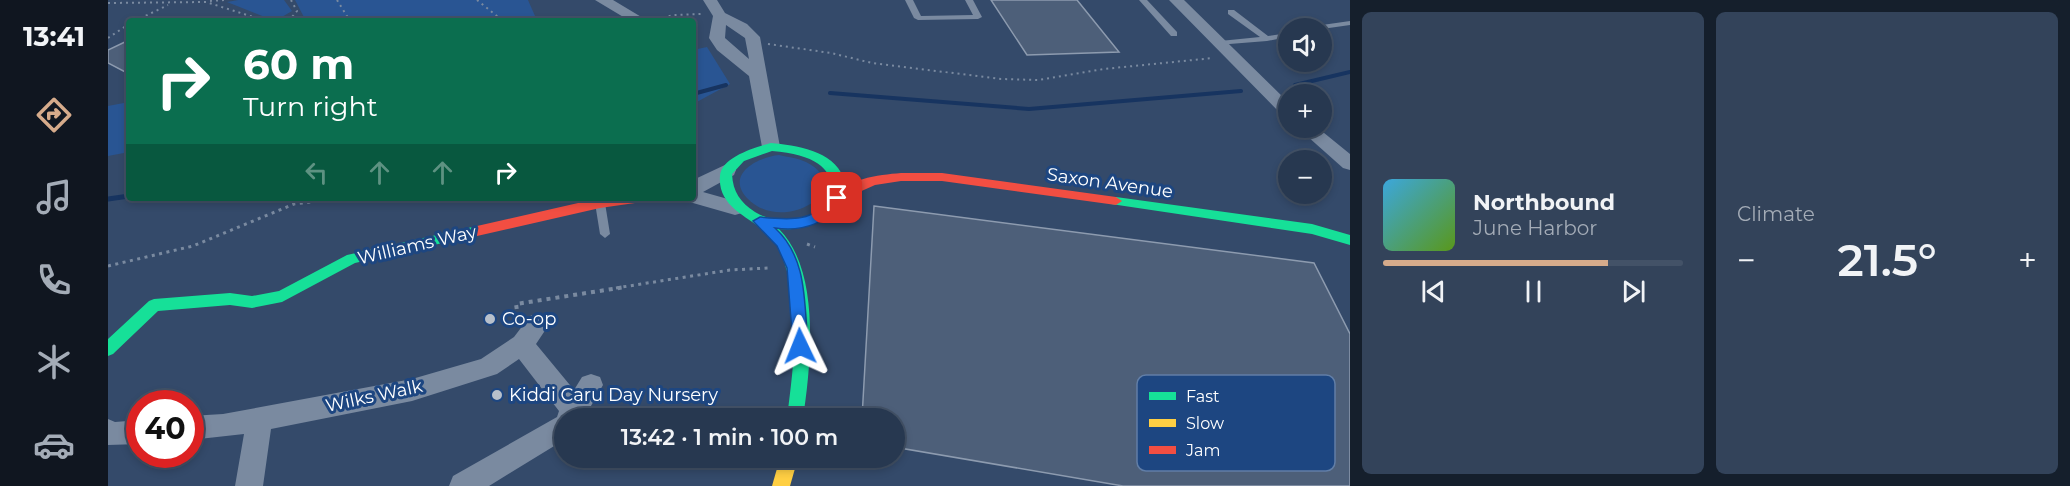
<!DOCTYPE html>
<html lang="en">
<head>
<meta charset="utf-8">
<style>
	:root { --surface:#273850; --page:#33435a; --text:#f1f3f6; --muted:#a4acb7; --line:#435267; --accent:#d6ab8b }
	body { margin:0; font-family:Montserrat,sans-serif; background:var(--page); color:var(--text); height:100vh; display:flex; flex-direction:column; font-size:22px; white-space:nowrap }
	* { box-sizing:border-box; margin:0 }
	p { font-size:20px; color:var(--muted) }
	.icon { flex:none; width:33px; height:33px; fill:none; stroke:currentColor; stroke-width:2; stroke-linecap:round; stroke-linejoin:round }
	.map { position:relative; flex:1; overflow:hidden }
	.side { display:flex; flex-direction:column; gap:12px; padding:12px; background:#151f2c; width:720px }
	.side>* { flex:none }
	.banner { position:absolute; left:18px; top:18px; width:570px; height:183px; border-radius:6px; box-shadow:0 3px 9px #0003,0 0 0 2px var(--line); background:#0b6e4f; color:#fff; overflow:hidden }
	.buttons { position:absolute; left:1170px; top:18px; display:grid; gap:12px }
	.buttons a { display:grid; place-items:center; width:54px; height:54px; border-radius:50%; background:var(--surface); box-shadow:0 3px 9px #0003,0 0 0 2px var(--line); font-size:30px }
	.speed { position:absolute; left:18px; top:390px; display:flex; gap:12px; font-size:30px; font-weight:700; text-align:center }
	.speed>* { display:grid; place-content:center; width:78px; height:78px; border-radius:50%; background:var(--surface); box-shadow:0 3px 9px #0003,0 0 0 2px var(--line); line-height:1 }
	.speed .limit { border:9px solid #d22; background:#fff; color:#111 }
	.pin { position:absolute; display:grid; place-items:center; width:51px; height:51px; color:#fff; margin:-26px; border-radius:12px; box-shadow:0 3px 9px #0006 }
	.me { position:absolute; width:66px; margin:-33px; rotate:358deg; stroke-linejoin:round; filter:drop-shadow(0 0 4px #0008) }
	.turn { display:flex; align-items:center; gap:21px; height:126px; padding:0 18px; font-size:27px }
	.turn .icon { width:78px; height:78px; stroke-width:2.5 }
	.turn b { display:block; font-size:42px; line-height:51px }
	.lanes { display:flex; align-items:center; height:57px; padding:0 18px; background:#0003; justify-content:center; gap:30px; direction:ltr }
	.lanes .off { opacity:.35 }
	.big { font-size:45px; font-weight:600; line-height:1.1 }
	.side .tile { flex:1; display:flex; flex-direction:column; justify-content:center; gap:9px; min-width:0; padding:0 21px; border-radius:9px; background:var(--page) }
	.song { display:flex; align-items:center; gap:18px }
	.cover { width:72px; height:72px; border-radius:9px; background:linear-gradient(135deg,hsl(200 70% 55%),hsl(90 70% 35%)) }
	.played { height:6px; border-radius:3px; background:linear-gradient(90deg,var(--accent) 75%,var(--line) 75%) }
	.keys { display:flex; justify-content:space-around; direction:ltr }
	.heat { display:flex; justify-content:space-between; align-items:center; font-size:33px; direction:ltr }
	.side .tiles { flex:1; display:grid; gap:12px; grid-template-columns:repeat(2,1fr) }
	.trip { position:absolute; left:446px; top:408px; width:351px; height:60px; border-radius:30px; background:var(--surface); box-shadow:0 3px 9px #0003,0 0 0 2px var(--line); font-weight:600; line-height:60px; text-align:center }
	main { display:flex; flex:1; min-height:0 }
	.tabs { display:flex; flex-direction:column; width:108px; justify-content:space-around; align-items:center; background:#101620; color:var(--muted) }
	.tabs .icon { width:42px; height:42px }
	.tabs .selected { color:var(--accent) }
	.tabs b { font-size:27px; color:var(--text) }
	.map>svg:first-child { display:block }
	.green { fill:#295593 }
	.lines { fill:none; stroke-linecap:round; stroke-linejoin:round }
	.stream-far1 { stroke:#173460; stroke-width:4 }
	.stream { stroke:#173460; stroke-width:5 }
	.building { fill:#4d5f79; stroke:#8d9baf; stroke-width:1.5 }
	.path-far2 { stroke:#7a8aa0; stroke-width:2; stroke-dasharray:2 4; stroke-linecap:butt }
	.path-far1 { stroke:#7a8aa0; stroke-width:3; stroke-dasharray:3 4.5; stroke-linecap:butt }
	.path { stroke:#7a8aa0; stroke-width:4; stroke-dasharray:4 5; stroke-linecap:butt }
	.lane { fill:#7a8aa0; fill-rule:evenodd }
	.street { fill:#7a8aa0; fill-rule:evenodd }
	.fast { fill:#16e098; fill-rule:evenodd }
	.slow { fill:#ffcf43; fill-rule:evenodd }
	.jam { fill:#f24e42; fill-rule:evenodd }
	.route { fill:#1a73e8; stroke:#114b97; stroke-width:1.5 }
	.poi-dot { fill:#b8c0cb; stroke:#1d4681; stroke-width:2 }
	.labels { text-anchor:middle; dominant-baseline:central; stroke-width:6; stroke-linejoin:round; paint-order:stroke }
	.street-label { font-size:18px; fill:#fff; stroke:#1d4681 }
	.poi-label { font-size:18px; fill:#fff; stroke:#1d4681; text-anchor:start }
	.key { fill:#1d4681; stroke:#617ea7; stroke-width:1.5 }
	.key-label { font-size:16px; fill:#fff }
</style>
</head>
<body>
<main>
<nav class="tabs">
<b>13:41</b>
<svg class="icon selected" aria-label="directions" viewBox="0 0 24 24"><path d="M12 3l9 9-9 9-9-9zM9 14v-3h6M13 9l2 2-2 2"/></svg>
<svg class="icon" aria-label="music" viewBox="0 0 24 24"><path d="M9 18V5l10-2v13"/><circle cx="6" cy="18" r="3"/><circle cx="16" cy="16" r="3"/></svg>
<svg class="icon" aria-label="phone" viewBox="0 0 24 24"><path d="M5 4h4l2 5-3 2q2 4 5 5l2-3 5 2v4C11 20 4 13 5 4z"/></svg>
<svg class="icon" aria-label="climate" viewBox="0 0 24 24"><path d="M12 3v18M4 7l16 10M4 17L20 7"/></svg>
<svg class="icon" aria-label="car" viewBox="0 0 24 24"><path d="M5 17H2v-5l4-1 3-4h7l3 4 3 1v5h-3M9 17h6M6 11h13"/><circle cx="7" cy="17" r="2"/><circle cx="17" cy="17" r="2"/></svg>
</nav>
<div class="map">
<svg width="1242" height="486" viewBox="0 0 1242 486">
	<rect width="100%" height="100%" fill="#344a6a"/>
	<path class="green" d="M130 0H176L184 11 167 21 119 2Z
		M187 0H420L427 16 439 21H198Z
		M599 47 622 84 585 104V50Z
		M21 102V152L0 156V106Z
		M671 155C679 157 690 158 698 162 751 189 674 236 639 198 617 174 650 157 671 155Z"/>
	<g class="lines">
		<path class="stream-far1" d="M1187 85 1242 72
			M722 93 921 109 1133 91
			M585 94 618 85"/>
		<path class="stream" d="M0 199 21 196"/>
	</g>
	<path class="building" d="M883 0H969L1011 52 919 55Z
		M21 40V74L0 63V50Z
		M766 206 1206 263 1242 334V486H1015L786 447V418H754Z"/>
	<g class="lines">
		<path class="path-far2" d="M229 0 242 21
			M369 0 395 21
			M102 1 118 0
			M0 3 98 2 158 21
			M549 19 566 15 593 14
			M27 21 60 5
			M173 21 185 16 189 11 183 0
			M0 38 21 24
			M660 44 723 53 764 63 893 79 930 80 996 69 1105 58"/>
		<path class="path-far1" d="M699 244 707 247
			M0 266 85 246 186 204 237 198
			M508 288 622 270 661 268"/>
		<path class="path" d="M410 318 408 304 517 287"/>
		<path class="lane" d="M797 0H805L813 16 865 15 857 0H865L874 17 870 19 810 20 806 18Z
			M1031 0H1039L1069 32V36H1063Z
			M1120 10H1126L1160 36 1180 33V37L1159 41 1109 45 1108 43 1112 41 1152 37 1120 14Z
			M1242 21V25L1214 29 1203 28 1207 26Z
			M492 199 497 203 502 234 497 238 492 234 487 203Z"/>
		<path class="street" d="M487 0H505L540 21H522Z
			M595 0H609L617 13 639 24 652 37 672 147 669 151H657L654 147 641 76 609 50 601 38 605 16ZM618 25 637 38 641 59 617 38Z
			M1061 0H1076L1180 102V116L1174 115Z
			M1190 128H1210L1242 154V170L1235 168Z
			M619 164 626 165 628 170 626 175 595 192 634 203 637 208 634 213 627 215 578 201 576 198H585V180Z
			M430 313 438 316 442 323 428 344 466 390 474 377 483 374 492 377 495 385 476 418H456V440L381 486H341L345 476 449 417 451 411 411 359 389 374 304 401 163 429 155 486H127L136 434 82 440V416L115 414 304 379 373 359 406 337 422 316Z
			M0 419 7 422 32 420V444L0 445Z"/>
		<path class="fast" d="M663 143C687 145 726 151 735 177 748 213 698 232 671 229 713 271 703 365 695 418H679C686 362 695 300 670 247 656 219 609 214 612 176 613 157 648 147 663 143ZM664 151C772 158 712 250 647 212 632 202 625 192 624 174L636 161Z
			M1008 197 1204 224 1242 235V245L1204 234 1003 204 1002 201Z
			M369 226 374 228 376 231 374 234 247 263 174 302 144 308 122 305 50 311 5 354 0 356V339L41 301 46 299 122 293 144 296 171 291 239 255Z"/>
		<path class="slow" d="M672 458H690L682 486H664Z"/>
		<path class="jam" d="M793 173H834L1008 197 1014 201 1008 205 834 181H793L767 185 729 202 723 198C737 179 770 175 793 173Z
			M492 198H540L534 202 492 208 369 236 362 231 369 226Z"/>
	</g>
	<path class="route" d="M729 194 736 198C721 223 696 232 667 228 700 258 696 304 700 346L698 350 692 352 687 350 685 346 679 268 669 246 645 221 652 217C681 220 707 223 725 195Z"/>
	<g class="poi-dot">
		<circle cx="382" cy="319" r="6"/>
		<circle cx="389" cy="395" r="6"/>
	</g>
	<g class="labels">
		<g class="street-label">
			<text transform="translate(1002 183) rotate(8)">Saxon Avenue</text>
			<text transform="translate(309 245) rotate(-13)">Williams Way</text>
			<text transform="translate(266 396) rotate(-12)">Wilks Walk</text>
		</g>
		<g class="poi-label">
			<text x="394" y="319">Co-op</text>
			<text x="401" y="395">Kiddi Caru Day Nursery</text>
		</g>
	</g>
	<rect x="1029" y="375" width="198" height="96" rx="9" class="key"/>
	<rect x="1041" y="392" width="27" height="8" fill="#16e098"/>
	<rect x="1041" y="419" width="27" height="8" fill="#ffcf43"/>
	<rect x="1041" y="446" width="27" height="8" fill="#f24e42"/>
	<g class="key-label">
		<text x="1078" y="402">Fast</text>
		<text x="1078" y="429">Slow</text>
		<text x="1078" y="456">Jam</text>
	</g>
</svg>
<div class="buttons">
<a><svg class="icon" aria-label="sound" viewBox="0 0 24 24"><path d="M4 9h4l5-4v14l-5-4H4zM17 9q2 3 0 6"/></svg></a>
<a>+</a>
<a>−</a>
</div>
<div class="speed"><div class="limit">40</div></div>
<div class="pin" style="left:729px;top:198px;background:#d93025"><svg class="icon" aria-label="arrive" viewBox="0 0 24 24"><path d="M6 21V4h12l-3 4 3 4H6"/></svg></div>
<svg class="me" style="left:692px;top:346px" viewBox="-20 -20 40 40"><path d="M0-17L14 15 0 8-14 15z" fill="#1a73e8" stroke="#fff" stroke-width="4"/></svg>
<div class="trip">13:42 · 1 min · 100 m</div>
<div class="banner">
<div class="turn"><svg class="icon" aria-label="right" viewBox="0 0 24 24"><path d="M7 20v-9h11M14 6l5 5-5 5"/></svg><div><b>60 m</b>Turn right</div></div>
<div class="lanes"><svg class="icon off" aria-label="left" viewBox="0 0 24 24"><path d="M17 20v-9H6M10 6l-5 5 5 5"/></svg><svg class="icon off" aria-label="ahead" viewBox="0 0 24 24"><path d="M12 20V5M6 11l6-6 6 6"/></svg><svg class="icon off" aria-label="ahead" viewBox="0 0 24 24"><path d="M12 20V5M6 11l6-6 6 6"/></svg><svg class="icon" aria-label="right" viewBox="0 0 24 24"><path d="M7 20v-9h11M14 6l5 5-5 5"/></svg></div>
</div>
</div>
<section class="side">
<div class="tiles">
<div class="tile">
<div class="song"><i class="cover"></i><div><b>Northbound</b><p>June Harbor</p></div></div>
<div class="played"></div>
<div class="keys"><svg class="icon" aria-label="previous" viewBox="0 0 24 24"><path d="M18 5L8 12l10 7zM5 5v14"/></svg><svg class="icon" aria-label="pause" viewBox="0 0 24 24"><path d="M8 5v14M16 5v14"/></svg><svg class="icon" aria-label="next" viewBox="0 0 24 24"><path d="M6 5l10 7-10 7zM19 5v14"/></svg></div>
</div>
<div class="tile"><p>Climate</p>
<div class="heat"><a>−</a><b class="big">21.5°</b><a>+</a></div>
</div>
</div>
</section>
</main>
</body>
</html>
